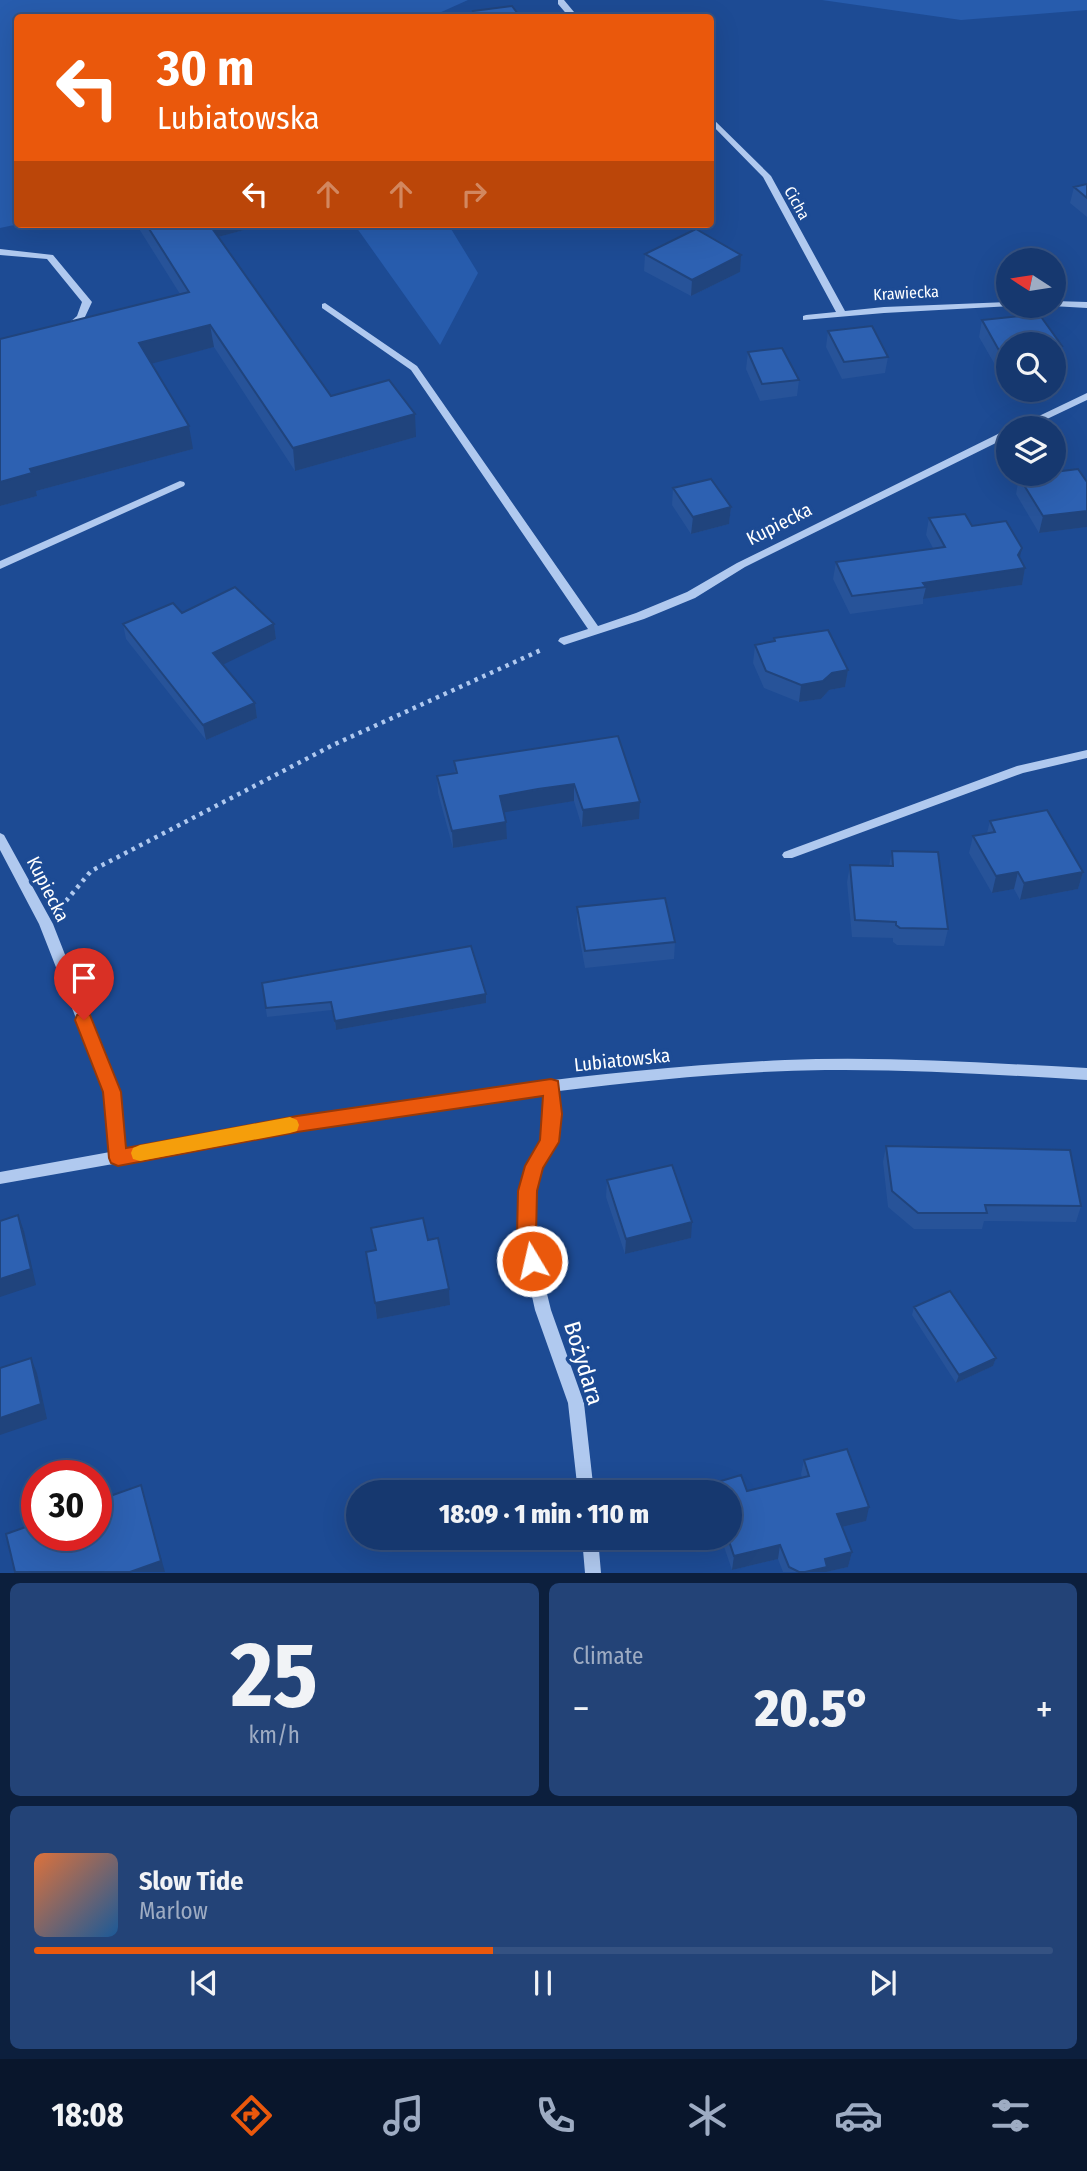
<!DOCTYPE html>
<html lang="en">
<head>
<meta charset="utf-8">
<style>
	:root { --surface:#16386f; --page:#234377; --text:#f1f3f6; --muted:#9eacc3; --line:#355282; --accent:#ea580c }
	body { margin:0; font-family:"Fira Sans Condensed",sans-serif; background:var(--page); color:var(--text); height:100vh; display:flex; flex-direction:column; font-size:26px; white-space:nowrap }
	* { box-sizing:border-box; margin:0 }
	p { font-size:23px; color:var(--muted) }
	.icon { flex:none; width:38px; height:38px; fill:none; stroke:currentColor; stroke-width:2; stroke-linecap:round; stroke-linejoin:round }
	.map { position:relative; height:1573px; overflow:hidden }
	.sheet { display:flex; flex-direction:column; gap:10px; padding:10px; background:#0c1f3d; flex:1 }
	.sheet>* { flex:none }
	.banner { position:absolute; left:14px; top:14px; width:700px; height:214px; border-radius:7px; box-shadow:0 7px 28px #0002,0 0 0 2px var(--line); background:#ea580c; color:#fff; overflow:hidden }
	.needle { width:46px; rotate:282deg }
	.tools { position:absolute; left:996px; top:248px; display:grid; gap:14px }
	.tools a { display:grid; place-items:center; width:70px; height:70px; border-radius:50%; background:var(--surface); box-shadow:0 7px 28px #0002,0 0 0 2px var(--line); font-size:35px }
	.speed { position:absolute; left:21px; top:1460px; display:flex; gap:14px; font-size:35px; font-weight:700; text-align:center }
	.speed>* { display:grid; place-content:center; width:91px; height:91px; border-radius:50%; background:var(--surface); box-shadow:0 7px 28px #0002,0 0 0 2px var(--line); line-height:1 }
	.speed .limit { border:10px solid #d22; background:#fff; color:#111 }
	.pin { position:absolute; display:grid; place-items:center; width:60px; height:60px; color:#fff; margin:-72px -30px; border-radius:50% 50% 50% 0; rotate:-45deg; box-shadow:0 0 7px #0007 }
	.pin .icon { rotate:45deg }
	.me { position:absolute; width:77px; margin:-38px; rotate:351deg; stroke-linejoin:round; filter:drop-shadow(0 0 5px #0008) }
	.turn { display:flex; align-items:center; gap:24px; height:147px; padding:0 28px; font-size:32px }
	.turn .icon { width:91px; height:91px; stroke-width:2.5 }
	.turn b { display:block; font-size:49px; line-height:60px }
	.lanes { display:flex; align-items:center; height:66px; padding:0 28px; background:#0003; justify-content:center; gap:35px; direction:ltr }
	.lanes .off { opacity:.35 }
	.big { font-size:52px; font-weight:800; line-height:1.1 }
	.sheet .tile { flex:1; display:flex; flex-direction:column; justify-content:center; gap:10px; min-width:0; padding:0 24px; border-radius:10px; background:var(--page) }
	.sheet .dial { align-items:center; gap:0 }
	.dial b { font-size:91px; line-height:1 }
	.song { display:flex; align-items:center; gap:21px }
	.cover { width:84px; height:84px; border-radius:10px; background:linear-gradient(135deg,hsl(20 70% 55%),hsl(210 70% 35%)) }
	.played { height:7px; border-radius:4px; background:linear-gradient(90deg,var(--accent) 45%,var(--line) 45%) }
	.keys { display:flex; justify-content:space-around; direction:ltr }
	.heat { display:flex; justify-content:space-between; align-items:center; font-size:38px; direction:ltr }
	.sheet .tiles { flex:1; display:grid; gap:10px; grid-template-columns:1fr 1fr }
	.tile:last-child { grid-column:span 2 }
	.trip { position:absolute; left:346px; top:1480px; width:396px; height:70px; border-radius:35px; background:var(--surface); box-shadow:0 7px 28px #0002,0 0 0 2px var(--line); font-weight:800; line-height:70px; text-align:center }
	.menu { display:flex; height:112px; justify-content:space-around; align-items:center; background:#09162c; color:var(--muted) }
	.menu .icon { width:49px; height:49px }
	.menu .active { color:var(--accent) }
	.menu b { font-size:32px; color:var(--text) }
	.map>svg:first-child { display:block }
	.green { fill:#275cad }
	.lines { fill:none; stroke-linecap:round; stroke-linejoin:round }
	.path { stroke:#b0c9ef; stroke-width:4.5; stroke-dasharray:3.5 5; stroke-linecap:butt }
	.minor { fill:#b0c9ef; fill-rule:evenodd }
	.wall { fill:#275399 }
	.shaded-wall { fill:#20447d }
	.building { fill:#2d61b2; stroke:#20447d; stroke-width:2 }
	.route { fill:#ea580c; stroke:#983908; stroke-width:2 }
	.slow { fill:#f59e0b }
	.labels { text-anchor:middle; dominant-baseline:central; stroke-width:7; stroke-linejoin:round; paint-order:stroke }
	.far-street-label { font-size:16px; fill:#fff; stroke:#1d4b94 }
	.street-label { font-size:19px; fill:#fff; stroke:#1d4b94 }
	.near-street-label { font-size:23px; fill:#fff; stroke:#1d4b94 }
</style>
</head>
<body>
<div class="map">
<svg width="1087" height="1573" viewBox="0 0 1087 1573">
	<rect width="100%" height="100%" fill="#1d4b94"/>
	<path class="green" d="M0 0H468L428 18H18L19 224 0 228Z
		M822 0H1087V10L961 20Z
		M354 224H448L478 273 440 345Z"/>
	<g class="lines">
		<path class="path" d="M66 901 91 871 333 745 541 650"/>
		<path class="minor" d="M558 0H564L579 18H570L558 4Z
			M710 116 771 176 845 311 884 307 1008 302V306H1012L884 313 803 320V316L806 315 836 312 763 177 710 123Z
			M0 249 53 255 92 302 84 319 71 330H65L63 328 77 316 82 302 47 259 0 255Z
			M1054 301 1087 302V308L1052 306H1054Z
			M325 303 417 366 598 626 636 613 687 592 737 563 1004 431 1008 430V437L745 567 695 598 644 619 564 645 558 641 560 638 588 629 411 370 322 308V304Z
			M1087 393V400L1026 429H1012Z
			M180 481 184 482 185 484 184 486 0 569V561Z
			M1087 750V758L1023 773 792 858H784L782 855 784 852 1017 766Z
			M0 833 4 835 53 924 119 1092 124 1150C343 1110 563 1070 785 1060 886 1056 987 1063 1087 1068V1080C1000 1075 913 1069 825 1070 737 1071 647 1080 559 1091L560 1114 556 1142 541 1168 535 1191 533 1237 551 1310 584 1403 594 1493H578L568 1403 535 1310 519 1237 521 1191 527 1166 542 1141 546 1114 545 1093 391 1115 0 1184V1172L110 1152 105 1092 39 924 0 850Z
			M582 1538H598L601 1573H585Z"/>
	</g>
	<path class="wall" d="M1087 184V217L1070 203 1074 187Z
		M136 224H243L244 230 218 237 331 396 416 437 295 471 214 347 151 363 193 449 36 491 37 496 0 506 180 294Z
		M645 254 740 272 691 296 644 271Z
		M982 320 1062 346 1059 363 1054 364V345H1008V369L998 370 979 337Z
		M828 331 888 357 885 373 842 379 826 347Z
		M748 352 799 380 797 396 760 401 746 369Z
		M1019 477 1087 482V527L1039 533 1016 494Z
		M673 488 731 507 729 524 691 534 672 505Z
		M929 518 972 526 1020 559 1025 568 1022 585 923 599V604L850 614 833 579 836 562 933 548 926 535Z
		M182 613 274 624 276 639 223 664 255 703 257 718 206 740 126 639 123 624Z
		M774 638 848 670 845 687 829 690 821 699 799 702 764 688 753 663 755 645 773 641Z
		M618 736 639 819 582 827 574 801 504 812 507 839 453 848 438 793 437 776 455 774 454 761Z
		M990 821 1083 872 1078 889 1020 900 1014 889 992 893 969 853 973 836 987 833Z
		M892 851 948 929 944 946 897 945 893 942V938L852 937 847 882 850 865 889 866Z
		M577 907 675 942 674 959 585 968 577 924Z
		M262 983 486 1003 336 1030 332 1010 267 1017Z
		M886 1146 1081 1206 1076 1222 984 1221 982 1229H914L888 1207 883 1162Z
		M607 1180 691 1238 625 1254 606 1197Z
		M371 1228 428 1240 449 1289 450 1305 377 1319 366 1252 375 1251Z
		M914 1307 996 1358 993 1366 956 1383 912 1315Z
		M804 1460 866 1521 842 1527 852 1552 848 1567 826 1572H783L778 1559 732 1570 721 1538H730V1493H710L711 1484 747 1491 802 1478 801 1474Z"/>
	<path class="shaded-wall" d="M205 224H243L244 230 207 240Z
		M741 255 740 272 691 296 692 280Z
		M210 325 214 347 143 366 139 343Z
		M415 414 416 437 295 471 293 448Z
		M189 426 193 449 36 491 37 496 0 506V482L30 469Z
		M731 507 729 524 691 534 693 517Z
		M1087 511V527L1039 533 1043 516Z
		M1022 548 1018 565 1025 568 1022 585 923 599 926 587 923 583 1018 555Z
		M274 624 276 639 216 668 213 653Z
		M848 670 845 687 829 690 821 699 799 702 801 685 832 673Z
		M255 703 257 718 206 740 203 725Z
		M574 784V801L500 813V796Z
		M640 802 639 819 582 827 583 810Z
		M506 822 507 839 453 848 452 831Z
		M1018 872 1014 889 992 893 996 876Z
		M1083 872 1078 889 1020 900 1024 883Z
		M486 994V1003L336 1030 335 1021Z
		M18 1215 24 1231 36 1285 0 1297V1279Z
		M692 1222 691 1238 625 1254 626 1239Z
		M449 1289 450 1305 377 1319 375 1303Z
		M31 1358 37 1373 47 1419 0 1435V1418Z
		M996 1358 993 1366 956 1383 959 1375Z
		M141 1485 145 1500 165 1572H130Z
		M869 1507 866 1521 834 1529 837 1514Z
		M780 1545 778 1559 732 1570 734 1556Z
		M852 1552 848 1567 826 1572H805L825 1559Z"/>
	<path class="building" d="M512 6 521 18H477L473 11Z
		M1087 184V198L1074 187Z
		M146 224H209L331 396 389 380 415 414 293 448 210 325 139 343 189 426 30 469 32 473 0 482V339L189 292Z
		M696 229 741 255 692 280 645 254Z
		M1039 314 1062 346 1054 347V345H1008V353L1001 354 982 320Z
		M872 326 888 357 844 362 828 331Z
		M782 348 799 380 762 384 748 352Z
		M1078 469 1087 482V511L1043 516 1019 477 1040 474H1054V472Z
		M711 479 731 507 693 517 673 488Z
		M965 514 972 526 1006 521 1022 548 1018 555 1025 568 923 583 926 587 852 596 836 562 945 547 929 518Z
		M235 587 274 624 213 653 255 703 203 725 123 624 173 603 182 613Z
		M828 630 848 670 832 673 823 681 801 685 766 671 755 645 775 641 774 638Z
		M618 736 640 802 583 810 574 784 538 789 500 796 506 822 452 831 437 776 457 773 454 761Z
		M1047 810 1083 872 1024 883 1018 872 996 876 973 836 995 832 990 821Z
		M892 851 938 852 948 929 900 928 896 925V922L855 920 850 865 893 866Z
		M665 898 675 942 585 951 577 907Z
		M471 946 486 994 335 1021 331 1002 266 1008 262 983Z
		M886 1146 1070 1150 1081 1206 985 1205 987 1213H918L892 1191Z
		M672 1165 692 1222 626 1239 607 1180Z
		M18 1215 31 1269 0 1279V1221Z
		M423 1218 428 1240 438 1238 449 1289 375 1303 366 1252 376 1250 371 1228Z
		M950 1291 996 1358 959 1375 914 1307Z
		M31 1358 41 1404 0 1418V1368Z
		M847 1449 869 1507 837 1514 852 1552 825 1559 827 1567 805 1572H799L789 1567 780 1545 734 1556 728 1538H730V1493H714L711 1484 741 1475 747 1491 809 1476 804 1460Z
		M141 1485 161 1561 130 1572H15L6 1534 37 1523V1535H96V1501Z"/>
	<path class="route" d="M84 1013 90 1015 92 1020 121 1092 126 1148 297 1116 551 1079 558 1081 562 1114 559 1142 543 1168 537 1191 536 1237 542 1261 539 1267 532 1270 525 1267 517 1237 518 1191 525 1166 540 1140 543 1096 297 1132 118 1166 111 1163 109 1158 103 1092 75 1020 77 1015Z"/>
	<path class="slow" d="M290 1117 297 1120 299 1125 297 1131 290 1133 140 1161 133 1159 131 1153 133 1148 140 1145Z"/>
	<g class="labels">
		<g class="far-street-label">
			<text transform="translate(797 203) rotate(61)">Cicha</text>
			<text transform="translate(906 293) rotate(-3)">Krawiecka</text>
		</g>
		<g class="street-label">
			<text transform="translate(779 524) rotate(-27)">Kupiecka</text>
			<text transform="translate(48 889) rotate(63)">Kupiecka</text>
			<text transform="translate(622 1060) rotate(-6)">Lubiatowska</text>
		</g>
		<g class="near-street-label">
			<text transform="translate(584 1363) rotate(73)">Bożydara</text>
		</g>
	</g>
</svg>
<div class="tools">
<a><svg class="needle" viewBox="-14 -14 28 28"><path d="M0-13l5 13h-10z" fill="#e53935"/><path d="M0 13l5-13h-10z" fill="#9eacc3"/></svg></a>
<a><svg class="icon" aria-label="search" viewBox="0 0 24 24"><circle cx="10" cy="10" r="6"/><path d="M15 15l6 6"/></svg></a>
<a><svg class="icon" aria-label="layers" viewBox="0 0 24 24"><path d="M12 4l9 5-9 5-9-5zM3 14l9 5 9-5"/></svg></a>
</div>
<div class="speed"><div class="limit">30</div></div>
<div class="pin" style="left:84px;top:1020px;background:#d93025"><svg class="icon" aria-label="arrive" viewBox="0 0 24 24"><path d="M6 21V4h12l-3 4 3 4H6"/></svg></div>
<svg class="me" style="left:532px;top:1261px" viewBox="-20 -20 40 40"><circle r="17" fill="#ea580c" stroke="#fff" stroke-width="3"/><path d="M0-11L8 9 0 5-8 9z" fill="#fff"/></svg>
<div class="trip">18:09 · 1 min · 110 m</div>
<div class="banner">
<div class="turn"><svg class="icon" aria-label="left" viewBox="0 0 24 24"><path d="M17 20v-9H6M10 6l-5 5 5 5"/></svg><div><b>30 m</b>Lubiatowska</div></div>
<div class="lanes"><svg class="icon" aria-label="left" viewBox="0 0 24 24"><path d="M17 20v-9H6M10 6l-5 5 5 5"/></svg><svg class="icon off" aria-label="ahead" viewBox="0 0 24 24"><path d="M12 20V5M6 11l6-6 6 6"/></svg><svg class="icon off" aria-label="ahead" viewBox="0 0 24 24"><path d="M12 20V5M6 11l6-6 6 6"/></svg><svg class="icon off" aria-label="right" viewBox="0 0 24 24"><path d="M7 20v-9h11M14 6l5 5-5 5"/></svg></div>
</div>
</div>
<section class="sheet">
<div class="tiles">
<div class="tile dial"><b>25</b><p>km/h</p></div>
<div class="tile"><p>Climate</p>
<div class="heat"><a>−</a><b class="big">20.5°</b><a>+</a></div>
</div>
<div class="tile">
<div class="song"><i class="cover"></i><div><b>Slow Tide</b><p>Marlow</p></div></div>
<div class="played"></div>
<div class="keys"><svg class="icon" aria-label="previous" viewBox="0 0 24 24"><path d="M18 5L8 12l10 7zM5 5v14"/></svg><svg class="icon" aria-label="pause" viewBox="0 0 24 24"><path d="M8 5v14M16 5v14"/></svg><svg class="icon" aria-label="next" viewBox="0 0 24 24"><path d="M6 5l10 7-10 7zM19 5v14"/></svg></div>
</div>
</div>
</section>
<nav class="menu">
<b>18:08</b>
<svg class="icon active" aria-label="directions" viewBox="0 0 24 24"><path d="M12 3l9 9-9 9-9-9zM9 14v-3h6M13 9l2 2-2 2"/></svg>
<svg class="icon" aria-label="music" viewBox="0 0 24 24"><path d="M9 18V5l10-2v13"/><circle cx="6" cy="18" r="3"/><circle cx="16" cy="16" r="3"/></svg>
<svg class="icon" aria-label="phone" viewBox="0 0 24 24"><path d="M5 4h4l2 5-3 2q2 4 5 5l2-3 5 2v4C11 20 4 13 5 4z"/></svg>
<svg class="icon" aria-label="climate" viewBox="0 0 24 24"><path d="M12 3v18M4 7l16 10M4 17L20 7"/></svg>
<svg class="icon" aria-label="car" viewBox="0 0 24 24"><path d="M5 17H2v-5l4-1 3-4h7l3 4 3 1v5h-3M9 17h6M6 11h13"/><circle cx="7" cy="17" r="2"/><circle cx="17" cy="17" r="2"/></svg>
<svg class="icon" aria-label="filters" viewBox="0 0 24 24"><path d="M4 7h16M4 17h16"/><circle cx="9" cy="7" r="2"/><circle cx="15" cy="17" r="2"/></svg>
</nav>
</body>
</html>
